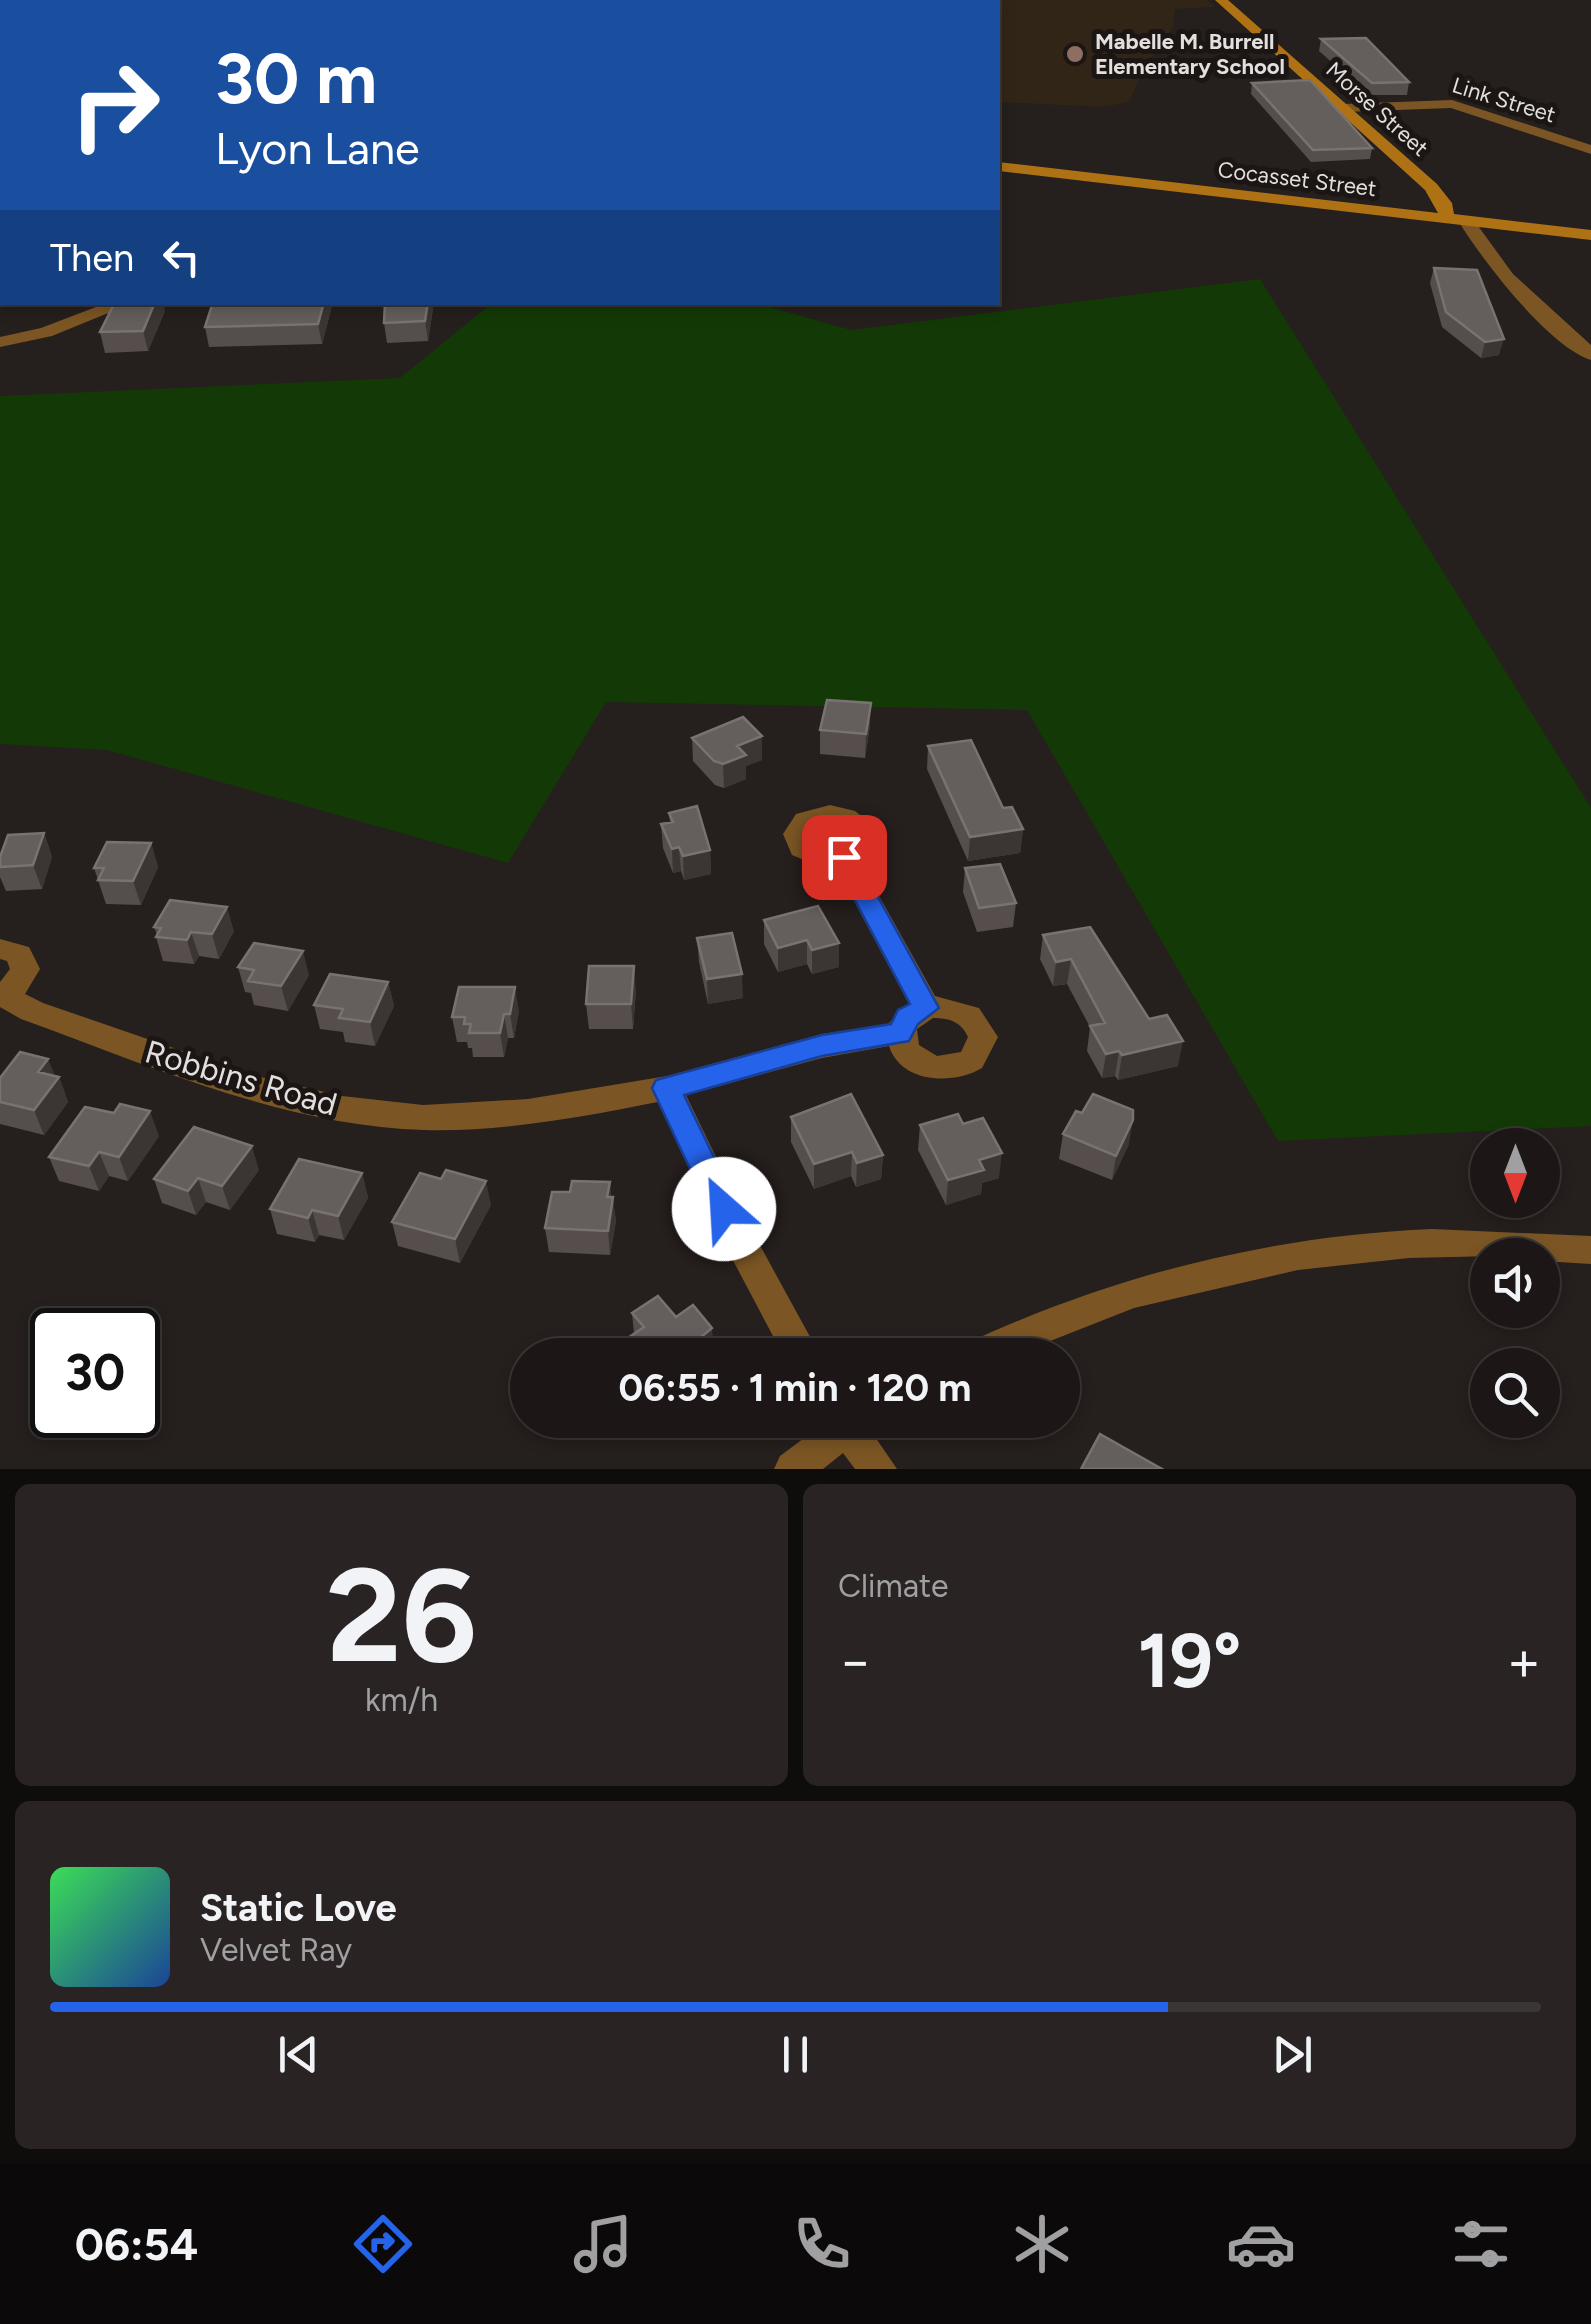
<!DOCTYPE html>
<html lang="en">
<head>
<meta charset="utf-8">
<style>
	:root { --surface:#1c1716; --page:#292423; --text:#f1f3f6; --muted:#a09fa1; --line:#3a3635; --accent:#2563eb }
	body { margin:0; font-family:Figtree,sans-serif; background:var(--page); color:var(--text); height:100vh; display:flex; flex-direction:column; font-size:38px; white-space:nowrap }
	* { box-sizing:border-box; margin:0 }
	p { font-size:32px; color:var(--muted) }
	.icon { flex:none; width:55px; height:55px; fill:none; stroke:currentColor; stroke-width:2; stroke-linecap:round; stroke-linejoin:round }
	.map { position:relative; height:1469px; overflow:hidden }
	.side { display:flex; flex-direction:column; gap:15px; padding:15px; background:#0f0d0c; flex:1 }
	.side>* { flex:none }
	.hud { position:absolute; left:0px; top:0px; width:1000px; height:305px; box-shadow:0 5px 15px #0003,0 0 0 2px var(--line); background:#1a4fa0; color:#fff; overflow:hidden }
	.needle { width:65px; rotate:180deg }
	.fabs { position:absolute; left:1470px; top:1128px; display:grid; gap:20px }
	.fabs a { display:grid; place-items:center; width:90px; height:90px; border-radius:50%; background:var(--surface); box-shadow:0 5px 15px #0003,0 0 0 2px var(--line); font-size:50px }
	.speed { position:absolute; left:30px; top:1308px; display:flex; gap:20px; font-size:50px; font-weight:700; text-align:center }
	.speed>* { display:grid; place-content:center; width:130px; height:130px; border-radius:50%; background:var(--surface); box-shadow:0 5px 15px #0003,0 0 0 2px var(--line); line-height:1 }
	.speed .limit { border:5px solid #111; border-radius:15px; background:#fff; color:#111 }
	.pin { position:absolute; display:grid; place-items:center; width:85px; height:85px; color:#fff; margin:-42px; border-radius:20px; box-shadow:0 5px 15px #0006 }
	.me { position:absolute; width:110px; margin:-55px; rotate:334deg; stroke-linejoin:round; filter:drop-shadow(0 0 8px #0008) }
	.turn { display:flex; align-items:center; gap:35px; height:210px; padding:0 50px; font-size:45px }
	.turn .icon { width:130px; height:130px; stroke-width:2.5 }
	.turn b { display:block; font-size:70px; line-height:85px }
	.then { display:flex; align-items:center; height:95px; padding:0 50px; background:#0003; gap:20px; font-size:38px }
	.big { font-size:75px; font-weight:700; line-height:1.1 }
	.side .card { flex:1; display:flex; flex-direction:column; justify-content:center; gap:15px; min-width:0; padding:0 35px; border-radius:15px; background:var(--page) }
	.side .dial { align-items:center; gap:0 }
	.dial b { font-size:130px; line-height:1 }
	.song { display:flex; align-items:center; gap:30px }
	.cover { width:120px; height:120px; border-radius:15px; background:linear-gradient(135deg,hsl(130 70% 55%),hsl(220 70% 35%)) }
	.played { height:10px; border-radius:5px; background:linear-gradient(90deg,var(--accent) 75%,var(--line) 75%) }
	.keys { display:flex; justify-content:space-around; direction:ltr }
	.heat { display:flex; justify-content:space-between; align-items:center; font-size:55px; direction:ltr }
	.side .tiles { flex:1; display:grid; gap:15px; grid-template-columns:1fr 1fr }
	.card:last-child { grid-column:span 2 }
	.trip { position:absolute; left:510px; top:1338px; width:570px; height:100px; border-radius:50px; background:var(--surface); box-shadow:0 5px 15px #0003,0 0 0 2px var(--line); font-weight:700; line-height:100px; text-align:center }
	.tabs { display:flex; height:160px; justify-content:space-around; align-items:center; background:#0b0909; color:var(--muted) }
	.tabs .icon { width:70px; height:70px }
	.tabs .active { color:var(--accent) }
	.tabs b { font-size:45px; color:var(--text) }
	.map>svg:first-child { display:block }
	.education { fill:#312517 }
	.green { fill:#133a06 }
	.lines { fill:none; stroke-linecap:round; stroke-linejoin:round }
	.street { fill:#7b5624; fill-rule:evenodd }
	.secondary { fill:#ae7214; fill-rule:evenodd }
	.rail-casing { stroke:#c2bebd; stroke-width:6 }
	.rail { stroke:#1b1614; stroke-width:4; stroke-dasharray:12; stroke-linecap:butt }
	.wall { fill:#554e4c }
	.shaded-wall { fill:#3b3533 }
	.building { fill:#645e5c; stroke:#787270; stroke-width:2.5 }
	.route { fill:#2563eb; stroke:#184099; stroke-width:2.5 }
	.education-dot { fill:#8d6e63; stroke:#1b1614; stroke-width:4 }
	.labels { text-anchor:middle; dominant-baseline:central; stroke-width:10; stroke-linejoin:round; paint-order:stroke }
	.far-poi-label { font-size:22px; font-weight:bold; fill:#e3dfde; stroke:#1b1614; text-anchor:start }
	.far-street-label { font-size:22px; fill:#e3dfde; stroke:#1b1614 }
	.near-street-label { font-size:32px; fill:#e3dfde; stroke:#1b1614 }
</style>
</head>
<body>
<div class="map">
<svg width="1591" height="1469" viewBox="0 0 1591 1469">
	<rect width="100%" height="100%" fill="#251f1d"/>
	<path class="education" d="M452 0H1207L1215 7 1175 9 1173 28 1146 64 1129 102 1103 107 998 102V2Z"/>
	<path class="green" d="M1260 279 1591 808V1126L1278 1141 1027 710 606 702 508 863 107 750 0 744V396L400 378 492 303H755L851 330Z"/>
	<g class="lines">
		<path class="street" d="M1452 100 1591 145V154L1451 108 1343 112 1336 108 1343 104Z
			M0 124H2V132H0Z
			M1461 219H1473L1513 274 1591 345V360C1548 346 1483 261 1459 222Z
			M109 302H135L52 336 0 347V337L41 328Z
			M830 805 855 811 874 826 873 847 859 860 935 996 979 1008 998 1037 982 1068C954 1085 901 1084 889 1046L822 1058 686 1095 751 1229 820 1355H783L727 1249 658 1102C581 1117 503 1132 424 1130 284 1126 151 1066 21 1019L0 1007V982L10 969 7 961 0 959V939L29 947 40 969 25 994 43 1003 252 1075 342 1096 423 1105 528 1099 667 1076 822 1034 888 1024 909 1004 836 867H821L792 855 783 834 796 814ZM822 823H837L848 829 847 843 824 849 813 843 811 830ZM933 1018C948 1018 961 1021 968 1037L961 1052 937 1056 919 1045 917 1029Z
			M1432 1229 1591 1236V1264L1542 1261V1255L1409 1258 1298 1270 1134 1308 1015 1355H960L965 1344C1114 1275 1268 1236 1432 1229Z
			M822 1420H876L871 1431 897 1469H855L843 1453 823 1469H774L780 1456 823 1424Z"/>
		<path class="secondary" d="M8 0H40L41 2H10Z
			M1215 0H1228L1437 184 1452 203 1454 214 1591 230V240L998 171V162L1438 213 1425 190Z
			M2 14V22L0 23V15Z"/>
		<g class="rail-casing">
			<path id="rail" d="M213 2 219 0"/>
		</g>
		<use href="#rail" class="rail"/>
	</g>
	<path class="wall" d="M850 0H977L978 2H851Z
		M1321 39 1409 82 1407 95H1369L1319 51Z
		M1252 83 1372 148 1370 159 1311 162 1251 94Z
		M1434 268 1499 355 1481 358 1442 327 1430 283Z
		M333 302 322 344 209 347 205 327Z
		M385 302H434L428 341 387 343 384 323Z
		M165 311 148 351 105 353 100 332Z
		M870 726 865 758 820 754V730Z
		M762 736V760L746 766V779L724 788 715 785 693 761 692 738Z
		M928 746 1003 808 1023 829 1020 853 968 861 927 769Z
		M669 813 710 850 711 874 684 880 681 871 673 873 663 848 661 824 670 823Z
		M44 833 52 857 42 889 6 891 0 877V857Z
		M151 843 158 867 141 905 106 904 94 868Z
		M965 868 1016 903 1013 927 977 932 963 892Z
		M764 920 839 943V967L812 974 807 964 778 972 764 944Z
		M154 927 234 931 219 959 199 956 194 964 163 961 156 937 157 935Z
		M1090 927 1178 1066 1118 1080 1115 1076 1102 1078 1087 1051 1090 1027 1067 984 1053 986 1040 959 1043 935Z
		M697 938 743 998 708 1004 699 962Z
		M238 967 309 975 288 1011 254 1005 251 993 245 992Z
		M388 982 394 1006 375 1046 345 1042 343 1032 320 1029 314 1005Z
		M636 991 633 1029H589L586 1004Z
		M519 1011 514 1038H508L504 1057H473L472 1048H468L467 1042H457L452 1017Z
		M56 1077H59L68 1102 44 1135 0 1124V1078Z
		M791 1117 883 1155 881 1179 856 1187 851 1176 814 1189 791 1142Z
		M963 1124 999 1178 982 1183 981 1194 946 1205 918 1150 920 1125Z
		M1063 1134 1129 1144 1112 1180 1059 1159Z
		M159 1136 128 1181 109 1176 99 1191 59 1181 49 1157Z
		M259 1170 230 1210 206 1202 196 1215 162 1203 154 1179Z
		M362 1173 368 1198 344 1240 319 1235 315 1242 277 1234 270 1209Z
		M611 1197 616 1221 610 1255 549 1252 545 1228Z
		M491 1205 460 1263 398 1246 392 1222Z
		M632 1313 714 1352 710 1355H624L622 1342 634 1334Z"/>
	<path class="shaded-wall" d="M2 45V63L0 65V46Z
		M155 302H163L165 311 148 351 143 331Z
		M324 302H333L322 344 318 324Z
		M428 302H434L428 341 425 321Z
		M1504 339 1499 355 1481 358 1485 342Z
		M871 703 870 726 865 758 866 734Z
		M762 736V760L746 766V779L724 788 723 764 737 746Z
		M1023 829 1020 853 968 861 970 837Z
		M44 833 52 857 42 889 33 865Z
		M151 843 158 867 141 905 133 881Z
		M679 847 681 871 673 873 672 849Z
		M710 850 711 874 684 880 683 856Z
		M227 907 234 931 219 959 212 934Z
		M191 932 199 956 194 964 187 940Z
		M807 940V964L778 972V948Z
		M839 943V967L812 974V950Z
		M303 951 309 975 288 1011 281 986Z
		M1071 959 1067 984 1053 986 1056 962Z
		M634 966 636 991 633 1029 631 1004Z
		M742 974 743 998 708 1004 707 979Z
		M388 982 394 1006 375 1046 370 1022Z
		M515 987 519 1011 514 1038 510 1014Z
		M504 1014 508 1038 504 1057 500 1033Z
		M1183 1041 1178 1066 1118 1080 1122 1055Z
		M1119 1051 1115 1076 1102 1078 1106 1054Z
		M48 1059 57 1080 59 1077 68 1102 44 1135 34 1110 38 1072Z
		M150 1111 159 1136 128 1181 119 1157Z
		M1133 1120 1129 1144 1112 1180 1116 1156Z
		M252 1146 259 1170 230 1210 222 1186Z
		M99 1152 109 1176 99 1191 89 1166Z
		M852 1152 851 1176 814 1189V1164Z
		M1002 1153 999 1178 982 1183 981 1194 946 1205 948 1180 979 1160Z
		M883 1155 881 1179 856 1187 857 1163Z
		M362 1173 368 1198 344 1240 338 1216Z
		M198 1178 206 1202 196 1215 188 1191Z
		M486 1181 491 1205 460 1263 455 1239Z
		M610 1182 612 1204 613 1197 616 1221 610 1255 608 1231 607 1197Z
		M312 1210 319 1235 315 1242 308 1218Z
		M712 1328 714 1352 710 1355H679Z"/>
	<path class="building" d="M926 0H977L978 2H927Z
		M1366 38 1409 82 1372 83 1321 39Z
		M1310 80 1372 148 1313 150 1252 83Z
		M1434 268 1477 270 1504 339 1485 342 1446 312Z
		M115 302H155L143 331 100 332Z
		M213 302H324L318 324 205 327Z
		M385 302H428L425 321 384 323Z
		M827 700 871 703 866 734 820 730Z
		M743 717 762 736 737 746 746 755 723 764 714 761 692 738Z
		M971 740 1003 808 1012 807 1023 829 970 837 928 746Z
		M697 806 710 850 683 856 679 847 672 849 661 824 673 822 669 813Z
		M44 833 33 865 0 867V857L8 835Z
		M107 842 151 843 133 881 98 880 104 868H94Z
		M1000 864 1016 903 979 908 965 868Z
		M170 900 227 907 212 934 191 932 187 940 156 937 161 928 154 927Z
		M818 906 839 943 812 950 807 940 778 948 764 920Z
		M1090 927 1149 1019 1167 1015 1183 1041 1122 1055 1119 1051 1106 1054 1090 1026 1105 1023 1071 959 1056 962 1043 935Z
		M732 933 742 974 707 979 697 938Z
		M254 943 303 951 281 986 248 981 254 970 238 967Z
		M589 966H634L631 1004H586Z
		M330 974 388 982 370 1022 339 1018 343 1009 314 1005Z
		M459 987H515L510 1014H504L500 1033H469L471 1024H464L465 1017H452Z
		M20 1052 48 1059 38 1072 59 1077 34 1110 0 1102V1078Z
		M851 1094 883 1155 857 1163 852 1152 814 1164 791 1117Z
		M1093 1094 1133 1110V1120L1116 1156 1063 1134 1076 1111 1082 1113Z
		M120 1104 150 1111 119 1157 99 1152 89 1166 49 1157 85 1107 114 1113Z
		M958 1114 963 1124 983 1118 1002 1153 979 1160 984 1170 948 1180 920 1125Z
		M194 1127 252 1146 222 1186 198 1178 188 1191 154 1179Z
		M299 1159 362 1173 338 1216 312 1210 308 1218 270 1209Z
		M446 1170 486 1181 455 1239 392 1222 420 1173 441 1179Z
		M572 1181 610 1182 607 1197H613L608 1231 545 1228 552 1192H570Z
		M658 1296 676 1317 693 1305 712 1328 679 1355H633L622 1342 644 1327 632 1313Z
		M1100 1434 1162 1469H1081Z"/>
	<path class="route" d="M844 849 856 857 939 1008 918 1024 909 1041 822 1056 684 1095 739 1209 735 1218 724 1222 714 1218 709 1209 652 1088 656 1080 822 1035 891 1024 898 1010 910 1004 832 857Z"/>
	<circle class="education-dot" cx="1075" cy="54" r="10"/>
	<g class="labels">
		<g class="far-poi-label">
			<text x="1095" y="41">Mabelle M. Burrell<tspan x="1095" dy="25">Elementary School</tspan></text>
		</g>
		<g class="far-street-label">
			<text transform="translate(1504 100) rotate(17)">Link Street</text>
			<text transform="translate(1377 109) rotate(42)">Morse Street</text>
			<text transform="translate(1297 179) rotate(7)">Cocasset Street</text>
		</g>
		<g class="near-street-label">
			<text transform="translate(241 1078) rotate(16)">Robbins Road</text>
		</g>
	</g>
</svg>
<div class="fabs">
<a><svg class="needle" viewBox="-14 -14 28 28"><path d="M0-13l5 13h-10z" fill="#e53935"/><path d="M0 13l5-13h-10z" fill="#a09fa1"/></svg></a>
<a><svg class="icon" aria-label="sound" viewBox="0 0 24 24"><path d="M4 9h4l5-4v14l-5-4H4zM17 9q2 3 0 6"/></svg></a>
<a><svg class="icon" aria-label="search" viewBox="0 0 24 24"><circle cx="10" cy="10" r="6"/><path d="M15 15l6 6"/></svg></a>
</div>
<div class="speed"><div class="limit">30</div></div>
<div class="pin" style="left:844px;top:857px;background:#d93025"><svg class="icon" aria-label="arrive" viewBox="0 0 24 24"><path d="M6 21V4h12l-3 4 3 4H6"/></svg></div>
<svg class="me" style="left:724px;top:1209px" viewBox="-20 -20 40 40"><circle r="19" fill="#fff"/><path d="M0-13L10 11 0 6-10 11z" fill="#2563eb"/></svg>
<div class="trip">06:55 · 1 min · 120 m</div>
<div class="hud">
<div class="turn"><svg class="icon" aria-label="right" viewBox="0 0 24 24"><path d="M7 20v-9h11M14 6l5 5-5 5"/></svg><div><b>30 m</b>Lyon Lane</div></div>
<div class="then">Then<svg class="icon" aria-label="left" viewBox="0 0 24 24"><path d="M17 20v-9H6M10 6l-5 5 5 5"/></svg></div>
</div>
</div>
<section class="side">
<div class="tiles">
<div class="card dial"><b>26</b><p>km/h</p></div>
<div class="card"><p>Climate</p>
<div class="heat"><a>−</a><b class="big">19°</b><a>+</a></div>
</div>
<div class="card">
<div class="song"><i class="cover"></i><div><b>Static Love</b><p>Velvet Ray</p></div></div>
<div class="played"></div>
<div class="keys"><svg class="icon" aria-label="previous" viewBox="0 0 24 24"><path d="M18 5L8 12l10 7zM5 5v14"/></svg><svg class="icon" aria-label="pause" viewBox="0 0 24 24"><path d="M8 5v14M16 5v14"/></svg><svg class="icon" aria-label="next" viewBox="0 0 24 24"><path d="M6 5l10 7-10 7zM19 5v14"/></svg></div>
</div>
</div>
</section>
<nav class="tabs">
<b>06:54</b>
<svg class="icon active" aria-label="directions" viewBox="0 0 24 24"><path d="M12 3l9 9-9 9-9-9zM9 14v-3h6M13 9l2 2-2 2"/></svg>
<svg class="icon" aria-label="music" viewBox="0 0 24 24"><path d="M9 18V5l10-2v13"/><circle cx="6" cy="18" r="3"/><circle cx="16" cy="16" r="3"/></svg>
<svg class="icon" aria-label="phone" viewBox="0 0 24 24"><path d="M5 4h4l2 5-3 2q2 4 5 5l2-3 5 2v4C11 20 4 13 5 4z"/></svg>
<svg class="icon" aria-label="climate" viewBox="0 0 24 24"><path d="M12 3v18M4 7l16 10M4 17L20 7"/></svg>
<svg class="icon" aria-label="car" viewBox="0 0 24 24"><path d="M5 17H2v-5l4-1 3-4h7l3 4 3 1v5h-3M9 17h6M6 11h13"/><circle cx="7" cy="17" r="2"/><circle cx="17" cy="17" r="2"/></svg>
<svg class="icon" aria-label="filters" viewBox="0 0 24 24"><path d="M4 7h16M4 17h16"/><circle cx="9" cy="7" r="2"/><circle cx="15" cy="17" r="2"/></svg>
</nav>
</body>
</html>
